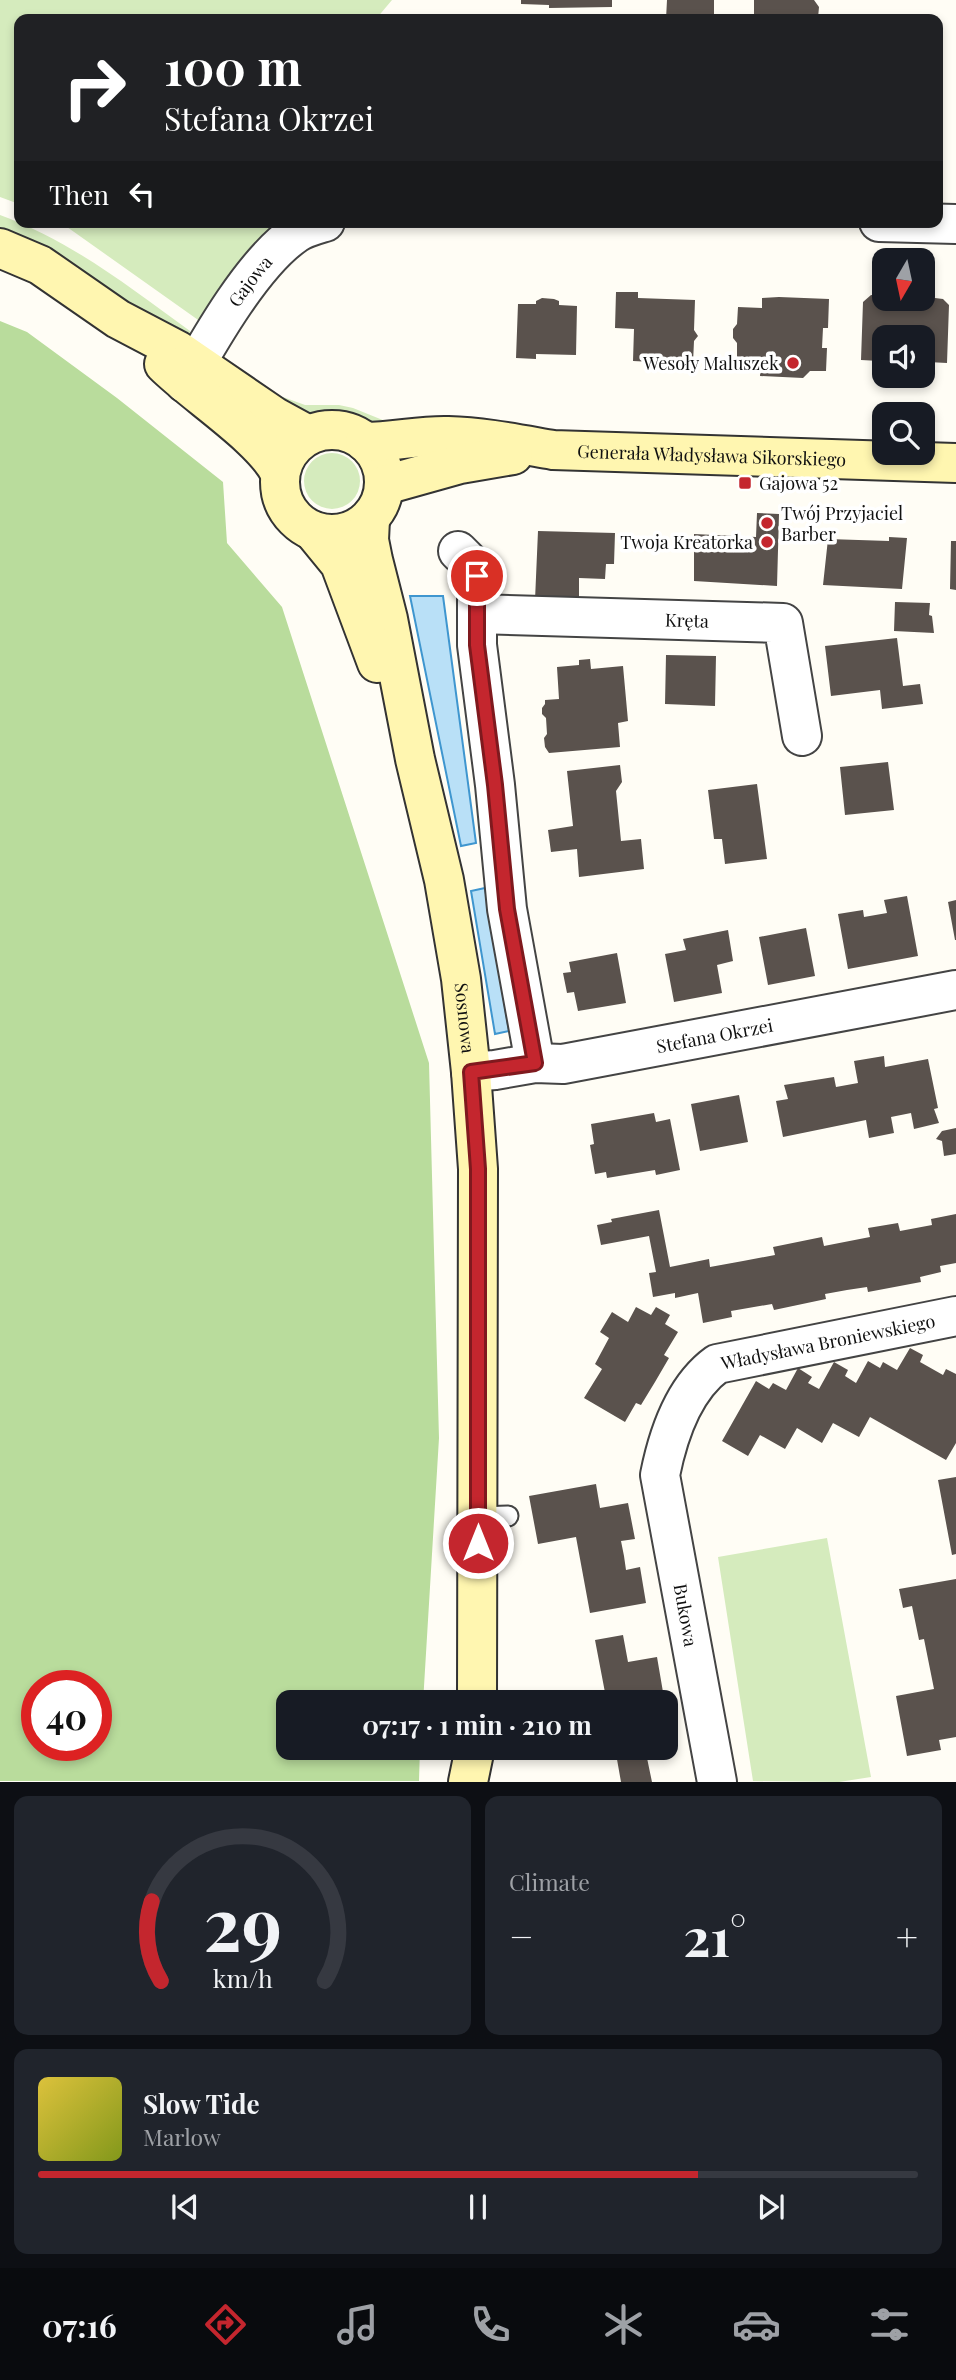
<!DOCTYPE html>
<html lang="en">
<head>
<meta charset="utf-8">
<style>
	:root { --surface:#171b24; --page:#20242c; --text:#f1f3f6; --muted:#9ea1a6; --line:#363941; --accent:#c4262e }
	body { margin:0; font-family:"Playfair Display",serif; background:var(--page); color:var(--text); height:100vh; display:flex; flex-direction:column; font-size:26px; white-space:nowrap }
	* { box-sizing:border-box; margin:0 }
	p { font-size:23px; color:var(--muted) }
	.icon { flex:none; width:38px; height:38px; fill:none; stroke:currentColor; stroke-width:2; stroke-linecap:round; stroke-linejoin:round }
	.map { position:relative; height:1782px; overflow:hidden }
	.panel { display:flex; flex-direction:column; gap:14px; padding:14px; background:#0d0f14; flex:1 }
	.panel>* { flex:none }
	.banner { position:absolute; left:14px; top:14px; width:929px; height:214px; border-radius:14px; box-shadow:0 4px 10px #0003; background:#202124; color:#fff; overflow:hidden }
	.needle { width:46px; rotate:189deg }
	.controls { position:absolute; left:872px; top:248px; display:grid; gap:14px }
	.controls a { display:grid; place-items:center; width:63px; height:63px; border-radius:14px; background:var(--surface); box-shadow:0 4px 10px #0003; font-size:35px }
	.speed { position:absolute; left:21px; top:1670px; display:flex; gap:14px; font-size:35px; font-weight:700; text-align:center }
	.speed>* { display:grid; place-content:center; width:91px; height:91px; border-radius:50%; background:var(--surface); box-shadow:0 4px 10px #0003; line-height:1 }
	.speed .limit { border:10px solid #d22; background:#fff; color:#111 }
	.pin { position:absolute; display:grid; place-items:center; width:60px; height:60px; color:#fff; margin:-30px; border:4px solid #fff; border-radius:50%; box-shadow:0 2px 7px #0007 }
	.me { position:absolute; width:77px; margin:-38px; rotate:0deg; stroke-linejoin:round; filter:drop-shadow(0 0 5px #0008) }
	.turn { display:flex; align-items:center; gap:24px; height:147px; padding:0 35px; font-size:32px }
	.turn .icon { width:91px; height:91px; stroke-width:2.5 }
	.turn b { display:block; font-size:49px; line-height:60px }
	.then { display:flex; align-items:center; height:66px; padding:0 35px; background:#0003; gap:14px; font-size:26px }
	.big { font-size:52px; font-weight:700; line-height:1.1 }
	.panel .card { flex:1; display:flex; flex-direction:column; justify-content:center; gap:10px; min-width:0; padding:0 24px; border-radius:14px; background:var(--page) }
	.panel .dial { align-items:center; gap:0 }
	.dial svg { height:182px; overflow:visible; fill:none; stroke:var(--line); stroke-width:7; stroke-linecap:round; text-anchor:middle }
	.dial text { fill:var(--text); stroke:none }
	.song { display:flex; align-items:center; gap:21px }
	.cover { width:84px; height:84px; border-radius:10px; background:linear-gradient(135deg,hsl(50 70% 55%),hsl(70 70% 35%)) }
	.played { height:7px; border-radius:4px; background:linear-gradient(90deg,var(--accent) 75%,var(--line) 75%) }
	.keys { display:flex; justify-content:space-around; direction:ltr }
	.heat { display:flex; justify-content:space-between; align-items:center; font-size:38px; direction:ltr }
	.panel .tiles { flex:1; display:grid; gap:14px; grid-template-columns:1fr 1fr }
	.card:last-child { grid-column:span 2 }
	.trip { position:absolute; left:276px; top:1690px; width:402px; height:70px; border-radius:14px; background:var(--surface); box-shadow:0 4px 10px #0003; font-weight:700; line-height:70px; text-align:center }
	.tab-bar { display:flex; height:112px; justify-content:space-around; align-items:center; background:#090b0e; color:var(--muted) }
	.tab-bar .icon { width:49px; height:49px }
	.tab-bar .active { color:var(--accent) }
	.tab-bar b { font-size:32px; color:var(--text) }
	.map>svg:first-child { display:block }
	.green { fill:#d5ebbd }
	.forest { fill:#b9dc9c; fill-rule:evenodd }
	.water { fill:#b9e0f7; stroke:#3f96cf; stroke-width:2 }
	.building { fill:#5a524d }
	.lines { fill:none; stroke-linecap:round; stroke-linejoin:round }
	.lane-casing { stroke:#444; stroke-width:23 }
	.street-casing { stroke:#444; stroke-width:42 }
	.secondary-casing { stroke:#333; stroke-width:42 }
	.lane { stroke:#fff; stroke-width:19 }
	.street { stroke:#fff; stroke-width:38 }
	.secondary { stroke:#fff6b0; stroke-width:38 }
	.route-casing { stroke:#7f191e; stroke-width:18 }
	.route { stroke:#c4262e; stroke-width:12 }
	.poi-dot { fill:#c4262e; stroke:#fff; stroke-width:2.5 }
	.labels { text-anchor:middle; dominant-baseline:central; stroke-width:7; stroke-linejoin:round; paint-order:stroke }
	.street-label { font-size:18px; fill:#111; stroke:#fff }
	.poi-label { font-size:18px; fill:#111; stroke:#fff; text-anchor:end }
</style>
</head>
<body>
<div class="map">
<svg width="956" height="1782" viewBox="0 0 956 1782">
	<rect width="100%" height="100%" fill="#fffdf5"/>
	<path class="green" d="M0 0H392L376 19H19V204L0 197Z
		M0 215C73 242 128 286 190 331L191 334 187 336 165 331 75 266 48 249 0 230Z
		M60 222H286L201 322Z
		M283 397 305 405H339L353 408 400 427 367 424 341 414 308 415 280 399Z
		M304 481a28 28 0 1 1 56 0a28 28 0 1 1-56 0Z
		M827 1538 871 1777 839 1782 753 1781 718 1557Z"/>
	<path class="forest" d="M0 321 27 332 117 398 223 482 227 543 282 607 429 1063 439 1438 423 1703H289V1748H420L419 1781H0ZM37 1685H96V1745H37Z"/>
	<path class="water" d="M410 596H443L476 843 461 846Z
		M485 888 509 1031 495 1034 471 891Z"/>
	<path class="building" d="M521 0H612V7L549 8V5L521 4Z
		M667 0H714V19H666Z
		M754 0H814L819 7 818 18 754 19Z
		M616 292H638V298L695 300 694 330 698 336 694 341 693 363H674V366L668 371H658L653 362 633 361 634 329 615 328Z
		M871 295 884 296V299H888L892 304 920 305 927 297 943 299 949 305 947 363 928 362V355H922V338H884V355H880V361L861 360 863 302Z
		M779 297 829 299 828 328H823L822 348H827L826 371H810L803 378 760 376 761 361 737 360V343L733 338V329L737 324 738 307 762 308V298Z
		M542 298 554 299 559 301V305L577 306 576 355 536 354V359L516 358 518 304H536V301Z
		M887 376H921V381L887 380Z
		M757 513 779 514 777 586 694 581V534L756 537Z
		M538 531 615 533 614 564H606L605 579 579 578V601L535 600Z
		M889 537 907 538 902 589 823 585 828 539 889 541Z
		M951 541H956V590L950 589Z
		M895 602 930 603 929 615 932 616 934 633 894 631Z
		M897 638 903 686 920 684 923 704 882 709 880 690 831 696 825 646Z
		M666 655 716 656 715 706 665 704Z
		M590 659 591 669 623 666 628 721 618 723 620 747 549 753 545 747 544 738 547 734 546 718 542 714V708L545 704V700L559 699 557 667 579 665V660Z
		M888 762 894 810 845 815 840 767Z
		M620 765 622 782 616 791 621 841 641 839 644 869 579 877 577 849 551 852 548 830 573 826 567 771Z
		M757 784 767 859 725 864 722 839H714L708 790Z
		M907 896 918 956 848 969 838 914 863 910 864 917 887 913 884 900Z
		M956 900V940H955L948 902Z
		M806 928 815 976 768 985 759 937Z
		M728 930 733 961 717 965 722 993 674 1002 665 954 686 950 683 939Z
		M617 953 626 1003 578 1011 574 992 567 993 563 973 571 972 569 962Z
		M884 1056 885 1067 928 1059 938 1108 934 1109 939 1123 914 1129 911 1113 891 1117 894 1133 869 1138 866 1120 783 1137 776 1101 788 1099 784 1085 834 1077 836 1087 858 1083 854 1061Z
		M739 1095 748 1142 700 1151 691 1104Z
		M654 1113 656 1122 670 1119 680 1170 656 1175 655 1170 607 1178 606 1172 595 1174 590 1145 594 1144 591 1124Z
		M956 1128V1154L944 1156 942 1141 936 1139 942 1131Z
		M659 1210 670 1267 709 1259 710 1267 743 1261 775 1255 773 1247 822 1237 824 1246 870 1237 868 1228 898 1223 900 1231 932 1225 931 1219 956 1214V1263L940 1266 941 1272 920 1277 921 1282 868 1292 867 1287 847 1290 825 1294 826 1299 774 1310 772 1304 731 1311 732 1317 703 1323 698 1293 675 1298V1293L653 1297 649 1273 656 1272 649 1236 601 1245 597 1225 612 1222 611 1219Z
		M636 1307 651 1315 656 1307 670 1315 665 1324 678 1332 664 1355 669 1358 655 1382 641 1405 636 1403 625 1422 584 1398 602 1369 595 1364 609 1338 600 1332 612 1312 628 1322Z
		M910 1348 923 1355 920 1362 943 1375 946 1369 956 1374V1443L946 1460 870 1417 859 1437 833 1423 822 1443 797 1428 785 1449 760 1435 748 1456 722 1441 756 1381 769 1389 773 1383 786 1390 798 1368 812 1377 808 1383 819 1389 834 1362 848 1370 845 1376 856 1383 868 1361 880 1368 883 1362 897 1370Z
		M956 1477V1554L952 1555 938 1480Z
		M596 1484 600 1508 628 1503 635 1539 621 1541 624 1556 626 1570 640 1567 646 1603 590 1613 576 1537 538 1544 529 1496Z
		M956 1579V1737L939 1740 941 1750 907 1756 896 1696 934 1689 924 1639 919 1640 912 1606 903 1608 899 1589Z
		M623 1635 628 1662 657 1657 663 1692 650 1694 652 1703H607L595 1640Z
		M667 1718H669L675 1753 647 1758 652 1782H621L615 1748H667Z"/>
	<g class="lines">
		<g class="lane-casing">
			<path id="lane" d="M478 1517 508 1516"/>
		</g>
		<g class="street-casing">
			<g id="street">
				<path d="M879 222 956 224"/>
				<path id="s1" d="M185 383C210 339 253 263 295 234 303 228 315 225 325 222"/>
				<path d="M458 551 477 570V645L495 785 507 909 535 1063"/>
				<path id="s2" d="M477 614 783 623 802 736"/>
				<path id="s3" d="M471 1072 495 1070 535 1063 563 1064 956 990"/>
				<path id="s4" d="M717 1782 660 1475C668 1435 684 1388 717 1364L956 1316"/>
			</g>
		</g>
		<g class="secondary-casing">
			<g id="secondary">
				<path d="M0 248 40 265 118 319 177 350 275 417 308 435"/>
				<path d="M164 364C195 395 262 437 280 473"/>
				<circle cx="332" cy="482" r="52"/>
				<path id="s5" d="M365 442C393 442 421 435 448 436 484 437 518 444 553 450L956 463"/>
				<path d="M385 485 460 464 513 455"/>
				<path id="s6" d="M370 519 369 540 373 560 388 619 415 759 444 880 461 979 471 1072 478 1169 477 1703"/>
				<path d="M313 531 340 564 377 663"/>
				<path d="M468 1782 475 1748"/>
			</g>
		</g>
		<use href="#lane" class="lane"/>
		<use href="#street" class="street"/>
		<use href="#secondary" class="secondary"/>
	</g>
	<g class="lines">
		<g class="route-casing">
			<path id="route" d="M477 576V645L495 785 507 909 535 1063 471 1072 478 1169V1543"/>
		</g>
		<use href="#route" class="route"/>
	</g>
	<g class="poi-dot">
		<circle cx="793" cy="363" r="7"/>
		<rect x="738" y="476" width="14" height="14" rx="3.5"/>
		<circle cx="767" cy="523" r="7"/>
		<circle cx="767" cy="542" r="7"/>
	</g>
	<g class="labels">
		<g class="street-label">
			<text stroke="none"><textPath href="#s1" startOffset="121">Gajowa</textPath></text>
			<text stroke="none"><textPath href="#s5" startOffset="348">Generała Władysława Sikorskiego</textPath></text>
			<text stroke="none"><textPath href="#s2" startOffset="210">Kręta</textPath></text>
			<text stroke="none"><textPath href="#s6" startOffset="509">Sosnowa</textPath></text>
			<text stroke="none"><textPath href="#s3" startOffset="247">Stefana Okrzei</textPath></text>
			<text stroke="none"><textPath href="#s4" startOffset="553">Władysława Broniewskiego</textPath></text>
			<text transform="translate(686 1615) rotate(80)">Bukowa</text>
		</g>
		<g class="poi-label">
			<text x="779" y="363">Wesoły Maluszek</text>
			<text x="759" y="483" text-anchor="start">Gajowa 52</text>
			<text x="781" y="513" text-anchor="start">Twój Przyjaciel<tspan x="781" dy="21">Barber</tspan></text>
			<text x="753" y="542">Twoja Kreatorka</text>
		</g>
	</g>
</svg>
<div class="controls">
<a><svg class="needle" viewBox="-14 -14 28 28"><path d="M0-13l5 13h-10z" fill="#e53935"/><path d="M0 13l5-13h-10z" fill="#9ea1a6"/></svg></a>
<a><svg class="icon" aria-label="sound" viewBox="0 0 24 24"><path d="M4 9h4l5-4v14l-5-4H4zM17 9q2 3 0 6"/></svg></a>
<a><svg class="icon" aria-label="search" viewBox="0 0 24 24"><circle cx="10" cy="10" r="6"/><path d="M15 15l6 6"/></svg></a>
</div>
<div class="speed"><div class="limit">40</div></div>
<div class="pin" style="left:477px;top:576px;background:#d93025"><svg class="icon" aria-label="arrive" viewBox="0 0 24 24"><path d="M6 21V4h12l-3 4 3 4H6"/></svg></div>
<svg class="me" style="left:478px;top:1543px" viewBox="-20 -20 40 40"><circle r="17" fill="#c4262e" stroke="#fff" stroke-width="3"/><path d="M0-11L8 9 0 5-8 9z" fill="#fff"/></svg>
<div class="trip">07:17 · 1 min · 210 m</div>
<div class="banner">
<div class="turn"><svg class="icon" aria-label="right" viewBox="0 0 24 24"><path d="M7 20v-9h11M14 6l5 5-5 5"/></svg><div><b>100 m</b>Stefana Okrzei</div></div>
<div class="then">Then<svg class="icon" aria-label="left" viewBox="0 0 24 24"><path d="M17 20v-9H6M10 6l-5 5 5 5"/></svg></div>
</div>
</div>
<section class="panel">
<div class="tiles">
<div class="card dial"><svg viewBox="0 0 100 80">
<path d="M14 69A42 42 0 1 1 86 69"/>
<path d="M14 69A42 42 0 0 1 10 34" stroke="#c4262e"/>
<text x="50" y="56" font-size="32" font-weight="700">29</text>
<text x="50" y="72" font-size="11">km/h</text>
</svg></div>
<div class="card"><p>Climate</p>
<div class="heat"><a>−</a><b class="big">21°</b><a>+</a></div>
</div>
<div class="card">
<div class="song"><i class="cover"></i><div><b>Slow Tide</b><p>Marlow</p></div></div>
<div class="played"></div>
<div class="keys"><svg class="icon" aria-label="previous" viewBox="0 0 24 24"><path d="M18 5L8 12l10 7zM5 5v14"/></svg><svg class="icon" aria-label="pause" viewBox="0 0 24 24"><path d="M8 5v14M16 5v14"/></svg><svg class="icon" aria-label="next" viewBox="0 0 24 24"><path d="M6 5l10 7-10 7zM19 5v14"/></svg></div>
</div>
</div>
</section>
<nav class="tab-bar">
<b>07:16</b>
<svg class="icon active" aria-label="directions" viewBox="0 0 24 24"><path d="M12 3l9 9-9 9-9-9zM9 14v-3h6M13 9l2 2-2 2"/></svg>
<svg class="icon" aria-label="music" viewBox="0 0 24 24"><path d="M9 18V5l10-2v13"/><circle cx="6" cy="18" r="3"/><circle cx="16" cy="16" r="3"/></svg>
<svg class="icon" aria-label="phone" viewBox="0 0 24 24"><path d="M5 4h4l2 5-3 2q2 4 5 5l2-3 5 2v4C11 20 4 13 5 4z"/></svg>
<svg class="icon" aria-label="climate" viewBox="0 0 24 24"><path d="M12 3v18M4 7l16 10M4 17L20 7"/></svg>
<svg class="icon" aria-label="car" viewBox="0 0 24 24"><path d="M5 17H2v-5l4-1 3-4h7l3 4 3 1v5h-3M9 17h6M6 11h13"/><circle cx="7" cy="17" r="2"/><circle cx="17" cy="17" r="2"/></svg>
<svg class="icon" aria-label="filters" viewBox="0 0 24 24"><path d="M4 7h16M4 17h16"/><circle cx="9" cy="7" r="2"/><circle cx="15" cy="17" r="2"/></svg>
</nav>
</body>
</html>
